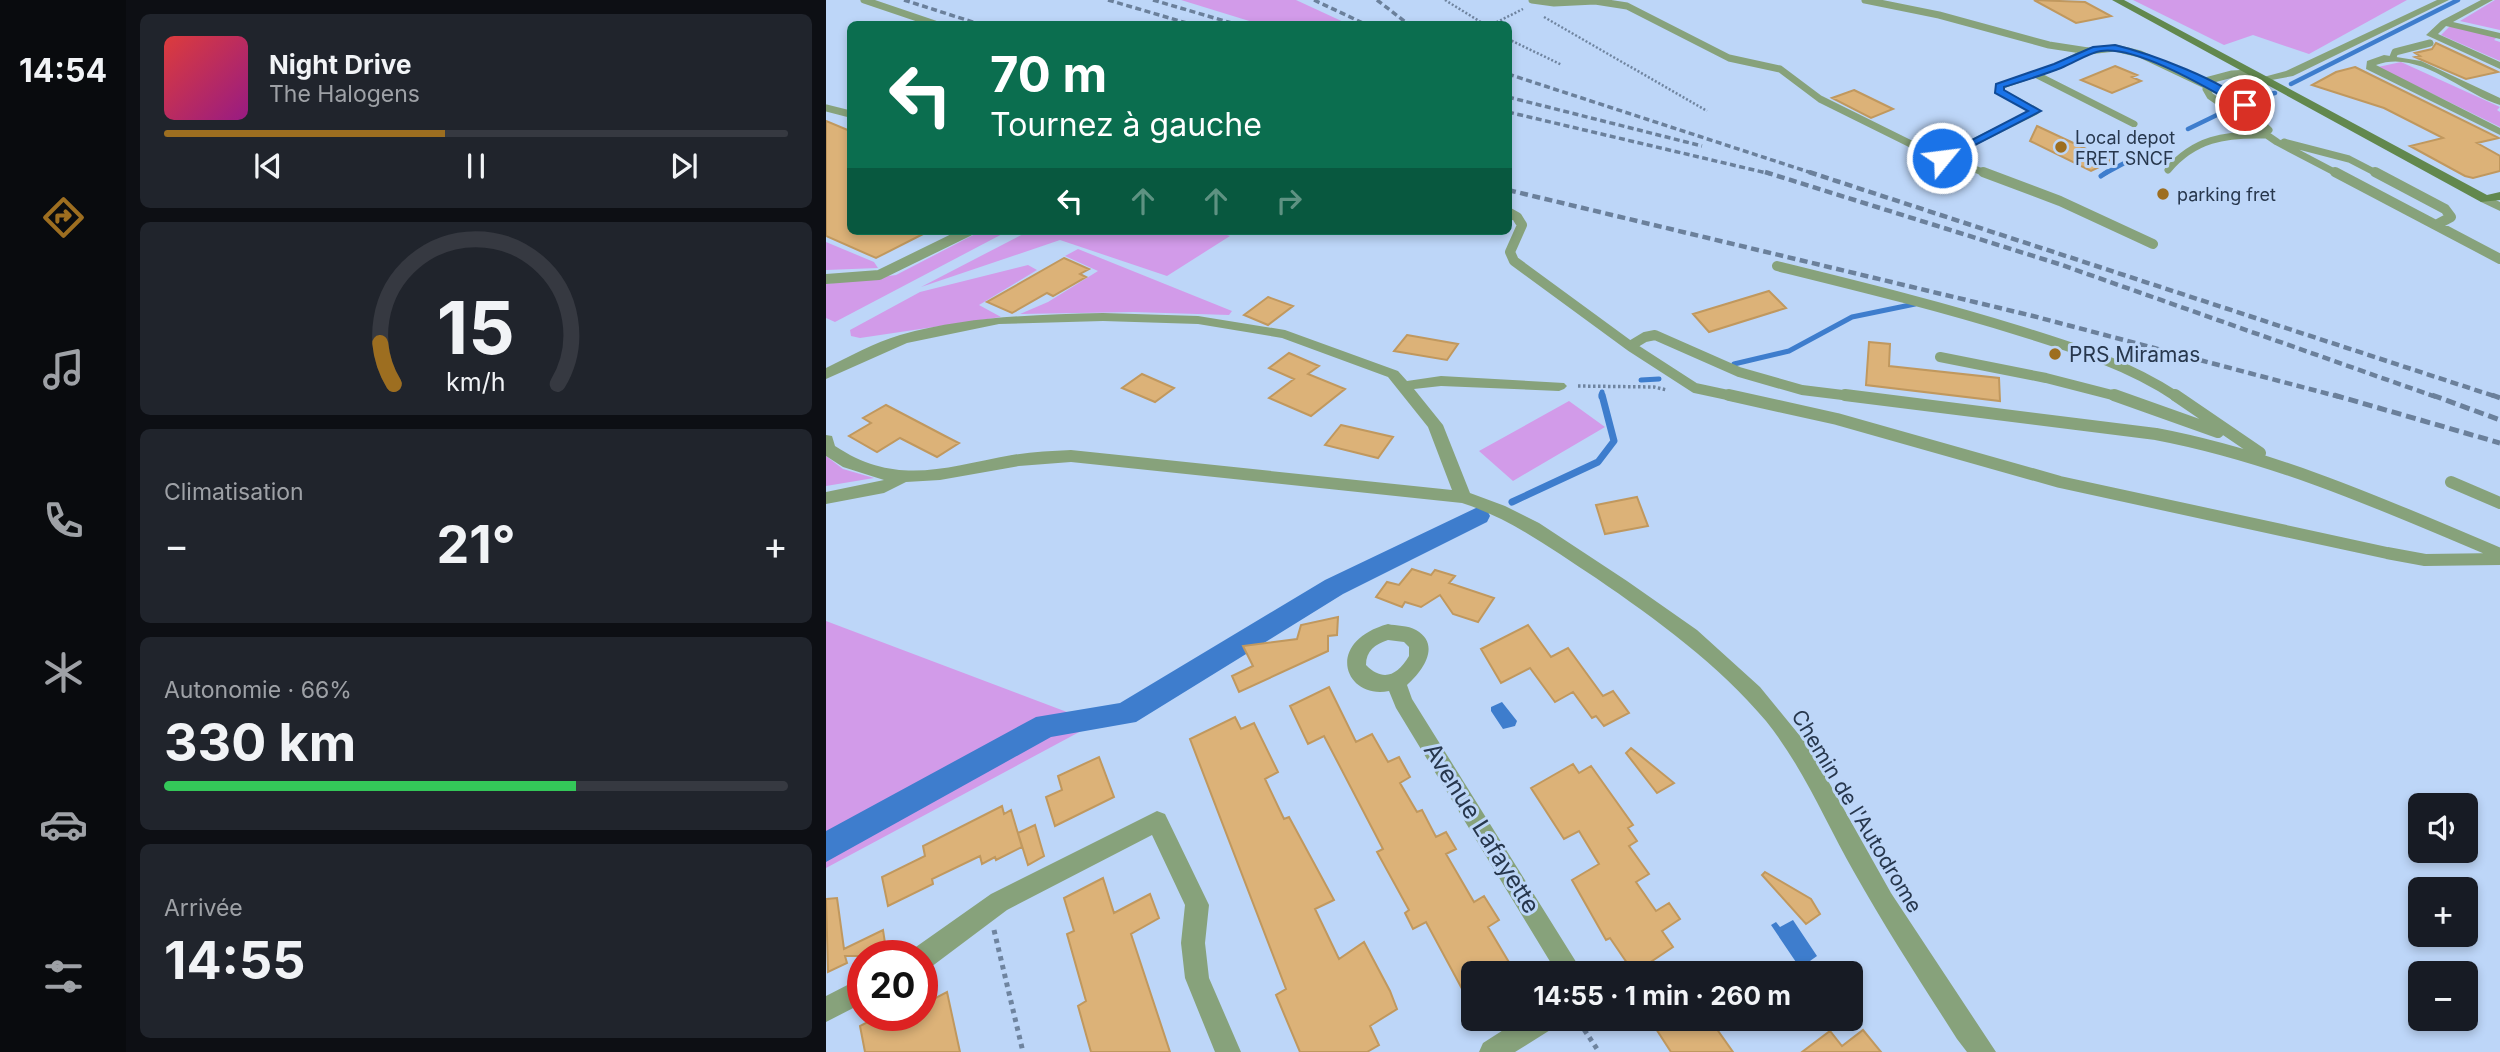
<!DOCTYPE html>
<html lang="fr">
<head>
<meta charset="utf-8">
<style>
	:root { --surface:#171b24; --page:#20242c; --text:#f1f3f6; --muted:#9ea1a6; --line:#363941; --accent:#9d6e20 }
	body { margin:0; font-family:Inter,sans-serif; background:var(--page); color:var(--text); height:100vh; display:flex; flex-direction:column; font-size:26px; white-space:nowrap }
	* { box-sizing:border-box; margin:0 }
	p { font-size:23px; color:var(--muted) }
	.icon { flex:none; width:38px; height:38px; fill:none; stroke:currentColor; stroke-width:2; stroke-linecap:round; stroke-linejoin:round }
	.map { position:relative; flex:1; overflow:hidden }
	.details { display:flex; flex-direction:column; gap:14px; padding:14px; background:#0d0f14; width:700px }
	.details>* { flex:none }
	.top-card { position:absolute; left:21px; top:21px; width:665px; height:214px; border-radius:10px; box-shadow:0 4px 10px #0003; background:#0b6e4f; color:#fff; overflow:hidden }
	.controls { position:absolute; left:1582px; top:793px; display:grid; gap:14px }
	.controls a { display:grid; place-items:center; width:70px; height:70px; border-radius:10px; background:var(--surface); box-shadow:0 4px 10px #0003; font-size:35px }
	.speed { position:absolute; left:21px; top:940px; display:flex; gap:14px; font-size:35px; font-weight:700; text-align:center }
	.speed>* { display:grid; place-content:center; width:91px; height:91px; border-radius:50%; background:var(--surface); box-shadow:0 4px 10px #0003; line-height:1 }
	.speed .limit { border:10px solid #d22; background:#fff; color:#111 }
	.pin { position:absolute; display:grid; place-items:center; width:60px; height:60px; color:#fff; margin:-30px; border:4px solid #fff; border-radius:50%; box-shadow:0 2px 7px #0007 }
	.me { position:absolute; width:77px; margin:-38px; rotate:61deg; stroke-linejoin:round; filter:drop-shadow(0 0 5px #0008) }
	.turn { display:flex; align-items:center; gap:24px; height:147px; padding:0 28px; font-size:32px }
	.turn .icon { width:91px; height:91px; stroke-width:2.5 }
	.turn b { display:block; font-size:49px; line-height:60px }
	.lanes { display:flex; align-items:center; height:66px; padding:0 28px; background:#0003; justify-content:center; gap:35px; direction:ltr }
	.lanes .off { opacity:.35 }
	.big { font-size:52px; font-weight:700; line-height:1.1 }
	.details .tile { flex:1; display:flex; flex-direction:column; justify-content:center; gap:10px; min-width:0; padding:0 24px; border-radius:10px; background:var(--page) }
	.details .dial { align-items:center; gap:0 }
	.dial svg { height:182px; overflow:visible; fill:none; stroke:var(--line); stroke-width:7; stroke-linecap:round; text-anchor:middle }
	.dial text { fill:var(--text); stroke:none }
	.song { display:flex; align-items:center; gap:21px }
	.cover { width:84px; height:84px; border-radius:10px; background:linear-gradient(135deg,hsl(0 70% 55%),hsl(310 70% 35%)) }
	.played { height:7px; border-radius:4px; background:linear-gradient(90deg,var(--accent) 45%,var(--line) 45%) }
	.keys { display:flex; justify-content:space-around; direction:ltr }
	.heat { display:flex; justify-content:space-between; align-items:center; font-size:38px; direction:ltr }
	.charge { height:10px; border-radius:5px; background:linear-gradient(90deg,#34c759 66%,var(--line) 0) }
	.trip { position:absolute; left:635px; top:961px; width:402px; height:70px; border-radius:10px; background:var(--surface); box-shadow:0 4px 10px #0003; font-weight:700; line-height:70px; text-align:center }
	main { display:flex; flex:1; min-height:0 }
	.dock { display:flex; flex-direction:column; width:126px; justify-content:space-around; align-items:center; background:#090b0e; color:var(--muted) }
	.dock .icon { width:49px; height:49px }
	.dock .selected { color:var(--accent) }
	.dock b { font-size:32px; color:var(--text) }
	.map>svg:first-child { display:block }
	.green { fill:#d29be9 }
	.water { fill:#3e7dcd }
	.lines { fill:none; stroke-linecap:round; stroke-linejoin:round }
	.stream-far2 { stroke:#3e7dcd; stroke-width:4.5 }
	.stream-far1 { stroke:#3e7dcd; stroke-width:5 }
	.stream { stroke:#3e7dcd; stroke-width:7 }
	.canal { fill:#3e7dcd; fill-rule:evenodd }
	.building { fill:#dcb278; stroke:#c0985e; stroke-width:2 }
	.path-far2 { stroke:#6f849f; stroke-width:2.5; stroke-dasharray:2 2; stroke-linecap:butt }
	.path-far1 { stroke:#6f849f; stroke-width:3.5; stroke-dasharray:2.5 2.5; stroke-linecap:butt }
	.path { stroke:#6f849f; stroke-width:5; stroke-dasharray:4.5 4.5; stroke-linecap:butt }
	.service-far2 { stroke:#87a27b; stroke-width:7 }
	.service-far1 { stroke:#87a27b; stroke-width:10 }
	.service { stroke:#87a27b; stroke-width:12 }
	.minor { fill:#87a27b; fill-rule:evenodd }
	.secondary { fill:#62884e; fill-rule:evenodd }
	.rail-far2 { stroke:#6b809b; stroke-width:3.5; stroke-dasharray:6 3.5; stroke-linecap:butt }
	.rail-far1 { stroke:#6b809b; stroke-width:4.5; stroke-dasharray:8 4.5; stroke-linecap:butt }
	.rail { stroke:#6b809b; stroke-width:5; stroke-dasharray:10 5; stroke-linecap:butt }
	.route { fill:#1a73e8; stroke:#114b97; stroke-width:2 }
	.poi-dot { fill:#9d6e20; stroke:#bdd6f8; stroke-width:2.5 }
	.labels { text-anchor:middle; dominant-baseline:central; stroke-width:6; stroke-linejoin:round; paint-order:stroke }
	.far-poi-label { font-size:18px; fill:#27374d; stroke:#bdd6f8; text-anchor:start }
	.poi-label { font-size:21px; fill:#27374d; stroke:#bdd6f8; text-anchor:start }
	.street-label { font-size:21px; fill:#27374d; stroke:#bdd6f8 }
	.near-street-label { font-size:24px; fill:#27374d; stroke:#bdd6f8 }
</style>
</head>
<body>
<main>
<nav class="dock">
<b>14:54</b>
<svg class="icon selected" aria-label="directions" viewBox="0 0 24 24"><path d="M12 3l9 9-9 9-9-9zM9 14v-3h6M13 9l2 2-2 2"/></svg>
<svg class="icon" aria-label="music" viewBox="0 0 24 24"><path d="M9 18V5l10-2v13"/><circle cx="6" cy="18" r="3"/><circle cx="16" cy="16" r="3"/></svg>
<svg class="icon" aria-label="phone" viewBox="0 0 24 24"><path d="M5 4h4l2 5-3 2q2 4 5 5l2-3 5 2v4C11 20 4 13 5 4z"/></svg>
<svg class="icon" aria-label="climate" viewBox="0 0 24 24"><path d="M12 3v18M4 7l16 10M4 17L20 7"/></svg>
<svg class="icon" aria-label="car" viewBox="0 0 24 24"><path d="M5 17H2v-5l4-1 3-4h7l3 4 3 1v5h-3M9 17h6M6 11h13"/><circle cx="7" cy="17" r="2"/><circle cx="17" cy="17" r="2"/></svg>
<svg class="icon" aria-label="filters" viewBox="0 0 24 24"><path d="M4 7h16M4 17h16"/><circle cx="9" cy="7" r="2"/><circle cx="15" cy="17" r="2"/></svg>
</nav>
<section class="details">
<div class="tile">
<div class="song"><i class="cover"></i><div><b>Night Drive</b><p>The Halogens</p></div></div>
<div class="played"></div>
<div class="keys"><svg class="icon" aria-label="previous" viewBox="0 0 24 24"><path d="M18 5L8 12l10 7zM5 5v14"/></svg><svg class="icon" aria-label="pause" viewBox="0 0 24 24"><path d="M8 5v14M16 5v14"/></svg><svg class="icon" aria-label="next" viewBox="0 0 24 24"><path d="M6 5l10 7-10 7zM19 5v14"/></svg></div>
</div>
<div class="tile dial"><svg viewBox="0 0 100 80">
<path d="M14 69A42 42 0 1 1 86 69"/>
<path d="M14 69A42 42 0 0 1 8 51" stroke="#9d6e20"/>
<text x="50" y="56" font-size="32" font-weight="700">15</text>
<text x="50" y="72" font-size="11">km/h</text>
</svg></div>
<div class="tile"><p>Climatisation</p>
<div class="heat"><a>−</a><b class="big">21°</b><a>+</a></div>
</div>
<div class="tile"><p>Autonomie · 66%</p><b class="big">330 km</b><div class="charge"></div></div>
<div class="tile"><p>Arrivée</p><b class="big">14:55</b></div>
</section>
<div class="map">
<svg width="1674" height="1052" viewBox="0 0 1674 1052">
	<rect width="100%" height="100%" fill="#bdd6f8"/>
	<path class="green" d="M355 0H470L522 24H433Z
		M1307 0H1581L1483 54 1427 35 1398 45Z
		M1669 0H1674V30L1634 21Z
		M1624 26 1671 37 1668 40 1674 42V61L1615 35Z
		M1575 62 1674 107 1671 110 1674 112V127L1552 67Z
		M155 231H182L9 322 0 318V284L70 275Z
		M203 231H388L404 236 341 276 234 240 95 287Z
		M0 242 48 262 52 268 0 270Z
		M252 249 406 311 403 315 307 312 194 314 222 302 272 271 239 256Z
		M202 265 211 270 153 305 175 317 34 338 25 336 24 330 94 292Z
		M743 401 779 427 687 481 653 451Z
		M0 456 17 469 48 478 0 486Z
		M0 621 270 723 0 868Z"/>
	<path class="water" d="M676 702 691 721 689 726 677 729 665 711V707Z
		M967 920 991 956 974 968 945 925 950 922 954 927Z"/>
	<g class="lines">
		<path class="stream-far2" d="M1465 84 1632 0
			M1362 129 1426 98 1449 93
			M1278 174 1304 160"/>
		<path class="stream-far1" d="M1275 176 1281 172
			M908 364 963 351 1026 317 1089 304
			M815 380 833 379
			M775 397 776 392"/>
		<path class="stream" d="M686 502 772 462 788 441 776 395"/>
		<path class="canal" d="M652 507 661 510 664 516 661 522 517 594 310 722 225 737 0 862V831L210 717 294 703 499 580Z"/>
	</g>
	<path class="building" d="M1208 0 1259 2 1285 16 1250 23Z
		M1610 43 1672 72 1640 79 1589 57 1594 56 1589 53 1606 49Z
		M1289 66 1311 75 1306 77 1315 81 1286 93 1255 80Z
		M1529 67 1673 138 1651 143 1674 156V171L1647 178 1639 176 1584 146 1617 138 1558 108 1486 85 1510 72Z
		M1028 90 1067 109 1045 118 1006 98Z
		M0 121 24 131V231H103L50 258 0 236Z
		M1211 126 1286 161 1265 171 1204 141Z
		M238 258 263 269 254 274 260 277 227 296 221 293 186 313 161 302Z
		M943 291 960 308 883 332 867 314Z
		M442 297 467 306 442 325 418 315Z
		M581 335 632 344 621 360 568 351Z
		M1043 342 1064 344 1063 366 1173 378 1174 401 1040 385Z
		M463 353 493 366 482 374 519 389 485 416 443 398 468 379 443 368Z
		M316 374 348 388 329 402 296 388Z
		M60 405 119 436 133 443 111 457 74 438 51 452 23 436 45 423 37 418Z
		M515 425 567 437 552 458 499 445Z
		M811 497 822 526 779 534 770 505Z
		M586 569 605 575 609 570 629 576 623 583 668 598 652 622 627 614 614 595 595 607 579 602 576 607 550 597 561 582 573 585Z
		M512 617 511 635 502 636V651L413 692 406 676 427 666 417 646 471 639 475 625Z
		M702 625 725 657 742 648 777 696 787 691 803 713 778 726 770 716 766 718 747 692 729 702 704 668 675 683 655 649Z
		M503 687 530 742 546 734 562 762 573 757 584 777 574 783 591 812 596 810 610 837 620 832 630 849 620 854 648 902 658 896 673 920 662 927 684 964 670 973H648V1011L600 922 587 929 579 913 583 910 551 852 557 849 498 736 482 744 464 706Z
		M409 717 415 729 428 723 452 772 439 779 458 819 463 817 508 900 489 909 513 959 538 942 564 991 571 1009 544 1026 553 1045 541 1052H474L450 995 460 989 364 739Z
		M805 748 848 783 831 793 800 753Z
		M273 757 288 797 229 826 220 797 236 790 232 776Z
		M747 764 753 773 765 766 807 825 802 828 811 841 803 846 823 874 810 882 830 911 843 903 854 919 836 931 847 947 808 973 784 938 780 940 746 880 773 864 753 831 738 839 705 788Z
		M176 806 178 814 185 810 196 847 170 860 169 857 156 864 154 856 106 879 107 884 62 906 56 877 99 856 97 846Z
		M209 825 218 856 202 865 192 833Z
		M939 872 985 899 994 914 980 924 936 875Z
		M277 878 288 913 324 894 333 918 305 934 344 1052H265L252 1006 260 1001 241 934 248 931 238 898Z
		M11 898 18 949 57 930 61 956H19L21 963 2 972 0 899Z
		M121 992 134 1052H39L34 1026 55 1015H96V1005Z
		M823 1018H883L907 1052H845Z
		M1037 1030 1055 1052H976L1004 1031 1016 1046Z"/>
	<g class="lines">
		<path class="path-far2" d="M619 0 658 24
			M718 17 881 111
			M667 24 697 9
			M682 39 736 65"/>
		<path class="path-far1" d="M752 386 828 387 841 390"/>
		<path class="path" d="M168 930 197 1052
			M745 1018 757 1028 773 1052"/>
		<path class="service-far2" d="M38 0 109 24
			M706 0 728 3 769 1 801 6 903 58 954 69 994 99 1097 150 1162 174
			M1039 0 1113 15 1223 45 1262 51 1289 48 1314 54 1411 100 1443 130
			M1567 57 1569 52 1604 43
			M1209 74 1308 124
			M1376 82 1406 74 1423 73
			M1384 85 1380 89 1384 96 1451 142 1512 174
			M0 108 24 114
			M1458 142 1523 159 1552 174
			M1116 158 1210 111 1173 91 1174 86 1232 66 1261 51
			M1342 170C1368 139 1399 134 1438 135"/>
		<path class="service-far1" d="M1157 172 1234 201 1327 244
			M1509 172 1674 259
			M1549 172 1619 209 1625 217 1610 225
			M682 212 691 217 696 225 684 252 688 261 804 346 869 388 911 397
			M951 266C1032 286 1114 306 1194 331 1249 348 1303 365 1351 397
			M0 279 53 275 143 231
			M804 346 819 337 829 335 913 372 976 390 1033 397
			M1114 357 1220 378 1294 397"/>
		<path class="service" d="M903 395 1011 419 1234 482 1561 553 1599 560 1674 559
			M1019 395 1330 434C1451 457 1561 506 1674 554
			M1288 395 1392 432
			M1349 395 1434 453
			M1625 482 1674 503"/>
		<path class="minor" d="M1611 0H1623L1467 76 1435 82 1430 79 1460 71Z
			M1655 0H1667L1627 22 1674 33V39L1620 26 1612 34 1674 62V69L1600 35 1615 21Z
			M1558 55 1595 61 1674 98V105C1635 93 1593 49 1550 65L1674 128V135L1540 69 1541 61Z
			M1659 195 1674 202V211L1655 202 1653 199Z
			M277 313 372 316 459 330 572 371 581 381 615 376 738 383 741 386 738 389 733 391 615 386 588 389 617 425 644 493 679 506 713 523 801 581 871 630 934 687 983 747 1065 893 1170 1052H1141L1131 1039C1096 984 1060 929 1028 872 999 821 977 767 940 721 892 664 831 620 770 578 727 550 686 519 636 503L245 462 193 466 114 480 80 482 58 493 0 504V492L58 480 17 467 0 456V435L6 436 9 446C71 487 119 467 186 455 205 452 225 451 245 450L626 490 602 427 562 377 456 338 372 324 277 321 173 324 81 343 0 379V368C24 356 48 343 74 335 142 316 207 315 277 313Z
			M562 624C570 626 582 625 590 630 616 645 596 672 581 685L586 699 757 973H731L570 708 563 691C519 700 497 642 562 624ZM562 640 578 642 583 647V656C571 676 557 682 540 665 540 651 549 644 562 640Z
			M331 811 339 814 383 905 379 943 383 978 415 1052H389L359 978 355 943 359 905 326 835 181 910 105 967 96 970V956H85L87 949 165 894Z
			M37 977V1003L0 1022V996Z
			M696 1018H732L729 1027 689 1052H653L657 1043Z"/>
		<path class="secondary" d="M1286 0H1298L1661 195 1674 192V200L1655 202Z"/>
		<path class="rail-far2" d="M78 0 153 24
			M282 0 364 24
			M327 0 409 24
			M488 0 539 24
			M551 0 582 24
			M682 74 989 174
			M682 97 876 146
			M682 112 945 174"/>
		<path class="rail-far1" d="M939 172 1233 264 1610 397
			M983 172 1671 397
			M682 190 1207 316 1514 397"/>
		<path class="rail" d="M1508 395 1674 443
			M1606 395 1674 420
			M1666 395 1674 398"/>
	</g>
	<path class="route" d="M1289 45C1326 54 1395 80 1424 105L1415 107C1383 89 1312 46 1275 51 1262 53 1248 63 1235 68 1217 75 1197 81 1178 87V90L1215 111 1120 160 1111 158 1202 111 1169 93 1170 84 1228 64 1267 47Z"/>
	<g class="poi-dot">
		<circle cx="1235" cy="147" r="7"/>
		<circle cx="1337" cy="194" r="7"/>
		<circle cx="1229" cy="354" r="7"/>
	</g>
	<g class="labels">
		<g class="far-poi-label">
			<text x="1249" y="137">Local depot<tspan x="1249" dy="21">FRET SNCF</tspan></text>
			<text x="1351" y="194">parking fret</text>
		</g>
		<g class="poi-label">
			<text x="1243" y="354">PRS Miramas</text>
		</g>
		<g class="street-label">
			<text transform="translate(1031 811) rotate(59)">Chemin de l'Autodrome</text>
		</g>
		<g class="near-street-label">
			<text transform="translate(656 828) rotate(58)">Avenue Lafayette</text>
		</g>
	</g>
</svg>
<div class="controls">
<a><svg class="icon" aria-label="sound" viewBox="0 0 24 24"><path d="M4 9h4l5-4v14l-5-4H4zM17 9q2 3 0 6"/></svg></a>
<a>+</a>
<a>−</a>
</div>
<div class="speed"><div class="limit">20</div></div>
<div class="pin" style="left:1419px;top:105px;background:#d93025"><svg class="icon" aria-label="arrive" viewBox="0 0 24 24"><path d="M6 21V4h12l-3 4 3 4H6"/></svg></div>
<svg class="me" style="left:1116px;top:158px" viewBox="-20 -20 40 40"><circle r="17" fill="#1a73e8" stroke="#fff" stroke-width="3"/><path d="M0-11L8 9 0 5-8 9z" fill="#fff"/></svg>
<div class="trip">14:55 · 1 min · 260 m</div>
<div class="top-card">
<div class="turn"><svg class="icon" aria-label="left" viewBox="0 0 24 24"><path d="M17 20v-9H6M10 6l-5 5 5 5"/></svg><div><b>70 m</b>Tournez à gauche</div></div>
<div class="lanes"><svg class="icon" aria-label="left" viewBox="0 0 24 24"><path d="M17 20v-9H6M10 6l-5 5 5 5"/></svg><svg class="icon off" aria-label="ahead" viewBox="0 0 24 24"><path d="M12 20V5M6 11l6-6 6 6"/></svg><svg class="icon off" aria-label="ahead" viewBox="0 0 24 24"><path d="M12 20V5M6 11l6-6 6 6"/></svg><svg class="icon off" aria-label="right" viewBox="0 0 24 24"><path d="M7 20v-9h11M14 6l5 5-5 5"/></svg></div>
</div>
</div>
</main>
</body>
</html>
